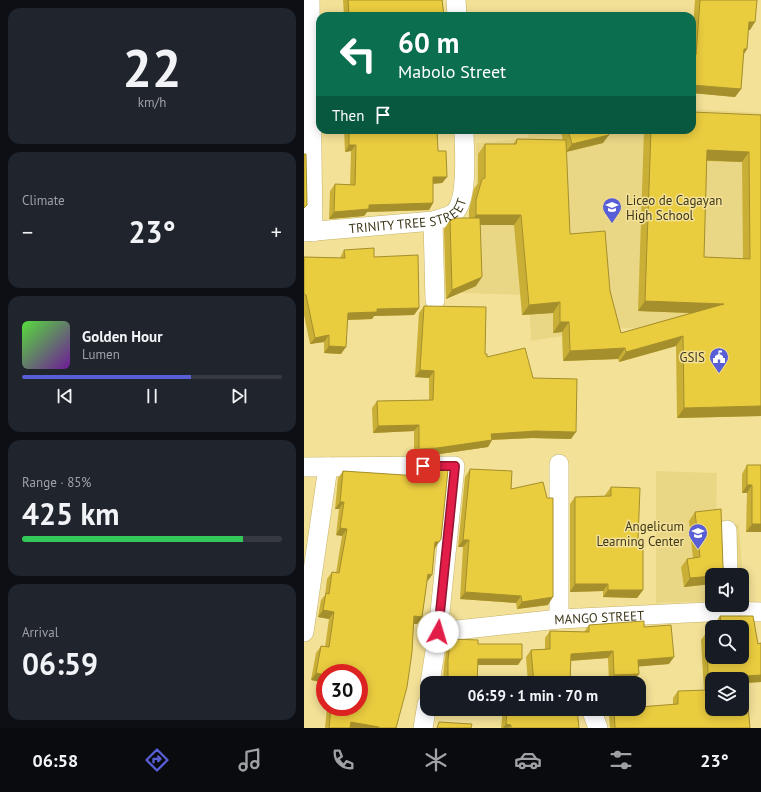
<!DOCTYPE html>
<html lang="en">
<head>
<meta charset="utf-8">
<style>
	:root { --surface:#171b24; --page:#20242c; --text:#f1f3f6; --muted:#9ea1a6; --line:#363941; --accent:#585ed5 }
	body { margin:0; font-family:"PT Sans",sans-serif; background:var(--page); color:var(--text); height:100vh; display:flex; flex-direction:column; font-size:15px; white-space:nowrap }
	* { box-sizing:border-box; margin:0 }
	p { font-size:13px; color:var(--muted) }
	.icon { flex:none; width:22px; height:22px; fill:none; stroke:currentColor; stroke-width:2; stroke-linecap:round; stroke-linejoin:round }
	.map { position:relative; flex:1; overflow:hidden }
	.drawer { display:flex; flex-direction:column; gap:8px; padding:8px; background:#0d0f14; width:304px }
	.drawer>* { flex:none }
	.top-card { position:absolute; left:12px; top:12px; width:380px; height:122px; border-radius:12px; box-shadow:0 2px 10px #0003; background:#0b6e4f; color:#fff; overflow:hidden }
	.buttons { position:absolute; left:401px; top:568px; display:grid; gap:8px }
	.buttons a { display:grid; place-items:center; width:44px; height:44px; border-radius:8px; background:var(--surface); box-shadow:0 2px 10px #0003; font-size:20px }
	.speed { position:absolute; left:12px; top:664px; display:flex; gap:8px; font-size:20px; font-weight:700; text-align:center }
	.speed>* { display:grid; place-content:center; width:52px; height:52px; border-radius:50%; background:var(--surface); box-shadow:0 2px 10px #0003; line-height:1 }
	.speed .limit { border:6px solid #d22; background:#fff; color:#111 }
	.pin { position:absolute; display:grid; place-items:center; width:34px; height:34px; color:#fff; margin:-17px; border-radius:8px; box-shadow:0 2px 6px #0006 }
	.me { position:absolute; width:44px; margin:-22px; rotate:6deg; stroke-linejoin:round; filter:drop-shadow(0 0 3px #0008) }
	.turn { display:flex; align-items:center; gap:14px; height:84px; padding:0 16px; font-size:18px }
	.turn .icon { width:52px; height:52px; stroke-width:2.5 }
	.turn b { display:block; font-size:28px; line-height:34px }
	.then { display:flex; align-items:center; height:38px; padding:0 16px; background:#0003; gap:8px; font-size:15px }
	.big { font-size:30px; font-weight:700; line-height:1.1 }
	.drawer .tile { flex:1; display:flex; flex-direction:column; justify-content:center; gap:6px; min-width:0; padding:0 14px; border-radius:12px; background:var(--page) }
	.drawer .dial { align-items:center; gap:0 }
	.dial b { font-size:52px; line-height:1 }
	.song { display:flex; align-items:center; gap:12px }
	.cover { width:48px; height:48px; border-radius:6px; background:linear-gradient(135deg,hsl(110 70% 55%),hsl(280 70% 35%)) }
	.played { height:4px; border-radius:2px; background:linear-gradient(90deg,var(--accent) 65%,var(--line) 65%) }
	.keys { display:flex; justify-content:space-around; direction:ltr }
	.heat { display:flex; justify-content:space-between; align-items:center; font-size:22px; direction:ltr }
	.charge { height:6px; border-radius:3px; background:linear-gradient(90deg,#34c759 85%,var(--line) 0) }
	.trip { position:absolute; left:116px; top:676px; width:226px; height:40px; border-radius:12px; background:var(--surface); box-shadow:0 2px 10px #0003; font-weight:700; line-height:40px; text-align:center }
	.menu { display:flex; height:64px; justify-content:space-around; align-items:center; background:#090b0e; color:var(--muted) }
	.menu .icon { width:28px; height:28px }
	.menu .current { color:var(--accent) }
	.menu b { font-size:18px; color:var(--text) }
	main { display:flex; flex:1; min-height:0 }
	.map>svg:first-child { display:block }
	.built { fill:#ead786 }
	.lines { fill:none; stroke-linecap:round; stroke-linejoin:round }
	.street-casing { stroke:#c4b26a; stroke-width:20 }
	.street { stroke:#fff; stroke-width:19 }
	.wall { fill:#c9af36; fill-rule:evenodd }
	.shaded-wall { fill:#a48f2c }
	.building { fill:#eacc3f; stroke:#a48f2c; fill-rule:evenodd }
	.route-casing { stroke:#92132f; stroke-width:10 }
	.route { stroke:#e11d48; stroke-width:7 }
	.labels { text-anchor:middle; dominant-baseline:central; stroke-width:3; stroke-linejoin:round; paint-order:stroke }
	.poi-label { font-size:13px; fill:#3f381a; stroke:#f3e197; text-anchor:end }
	.street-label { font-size:13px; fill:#3f381a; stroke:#f3e197 }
</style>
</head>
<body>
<main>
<section class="drawer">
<div class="tile dial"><b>22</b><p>km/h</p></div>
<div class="tile"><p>Climate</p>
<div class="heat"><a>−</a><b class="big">23°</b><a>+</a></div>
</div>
<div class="tile">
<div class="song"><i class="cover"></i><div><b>Golden Hour</b><p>Lumen</p></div></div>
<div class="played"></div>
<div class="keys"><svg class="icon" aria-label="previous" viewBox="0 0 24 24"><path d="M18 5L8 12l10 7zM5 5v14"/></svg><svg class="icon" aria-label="pause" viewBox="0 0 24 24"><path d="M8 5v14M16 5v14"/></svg><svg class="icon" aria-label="next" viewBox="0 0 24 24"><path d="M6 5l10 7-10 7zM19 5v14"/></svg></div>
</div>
<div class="tile"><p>Range · 85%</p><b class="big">425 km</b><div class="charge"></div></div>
<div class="tile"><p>Arrival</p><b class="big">06:59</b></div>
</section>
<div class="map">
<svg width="457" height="728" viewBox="0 0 457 728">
	<rect width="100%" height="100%" fill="#f3e197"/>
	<path class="built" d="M388 109 457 113V329L398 330 310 328 227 341 225 295 158 293 161 261 172 222V143L224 138 225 130H388Z
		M352 471 413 473 412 523 435 524 440 600H438V575H408V601L352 603Z"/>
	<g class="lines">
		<g class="street-casing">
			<g id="street">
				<path d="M6 0 9 232"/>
				<path d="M152 0 153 16"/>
				<path d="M129 221 131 300"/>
				<path id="s1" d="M0 232 129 221C135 219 145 217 150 213 165 200 160 149 160 130"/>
				<path d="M255 464V619"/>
				<path d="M0 467 151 466 134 632 126 683"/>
				<path d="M423 530 424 575"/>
				<path d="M0 632 24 467"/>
				<path id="s2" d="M134 632 255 619 425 611 457 612"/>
				<path d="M287 709 294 728"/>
				<path d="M119 728 123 704"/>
			</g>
		</g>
		<use href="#street" class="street"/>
	</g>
	<path class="wall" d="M39 0H139L138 1 140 16H40Z
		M391 0H453L446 30H444L443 49 439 55 437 89 431 97 388 93V40Z
		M457 115V416L373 418 372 346 315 362 314 359 259 361 258 332 249 333V313L218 315 210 225H176L172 286 142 299 140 229 146 220 165 218V210L170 189 174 183V154L181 144H209L213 139 259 140 256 130H304L299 143 262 152 266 234 306 291 317 333 386 313 334 311 340 130H388ZM403 161 438 162 439 259 400 257Z
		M40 130H133L134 151 143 177 138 183 129 184V203L125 210 63 212 60 216 25 219 26 191 31 184 46 185 47 151 41 152Z
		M40 250 70 257 115 308 110 315 70 316 68 319 44 320 37 354 20 353V342L6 344 0 315V257L36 258Z
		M120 306 181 354 183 357 229 378 267 439 228 438 188 440 184 447 129 455H110V431L69 433 68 408 73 401 125 400V378L111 377 115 313Z
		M443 465H457V532H442L443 493H438V474Z
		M166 469 207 489 244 605 213 609 212 603 156 599 159 547H154L161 477Z
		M115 470 130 550 123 581 118 617 113 624H110L92 728H21L23 707H55V673H21V683L7 680 12 653 17 646 21 647 25 619 14 617 17 600 21 595 23 579 28 572 32 573 38 536 32 535 35 509H31L34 478 39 471 111 476Z
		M307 487 334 540 339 590 333 598 299 597V591L266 592V504L271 497 301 496V495Z
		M391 512 419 567 408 575V584L380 587 377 567 383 559 389 558 385 521Z
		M416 616H449L454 644 457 643V682L442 683 446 728H306L305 716 310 709H335V707L369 705V698L374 691H400L397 640 402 633 408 636V657H438V627H411V623ZM408 679H438V709H408Z
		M285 625 340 627 365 664 334 666 330 681 305 682 304 658 267 661 266 683H271H224L222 657 227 650 241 649V638L246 631 280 632Z
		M147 639 174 644 214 665H174L173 683H139L140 665 143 645Z
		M199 709H273L275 728H197Z"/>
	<path class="shaded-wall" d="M445 22H451L446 30H439Z
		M440 49H443L438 57Z
		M388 85 437 89 431 97 388 93Z
		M305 135 299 143 262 152 268 144Z
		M45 145H52L47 151 41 152Z
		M403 150 445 152 438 162 396 160Z
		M129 177H143L138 183 124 184Z
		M129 203 125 210 63 212 60 216 25 219 30 212 65 205Z
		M172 215H217L210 225H165Z
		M178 277 172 286 142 299 148 290Z
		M341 301 420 304 413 314 334 311Z
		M256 302 249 313 218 315 225 305Z
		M115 308 110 315 70 316 68 319 39 320 44 313 73 309Z
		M256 322H265L258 332 249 333Z
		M25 335 20 342 6 344 11 338Z
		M379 336 372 346 315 362 322 352Z
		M25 346 42 347 37 354 20 353Z
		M321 348 314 359 259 361 266 351Z
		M116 370 130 371 125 378 111 377Z
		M457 406V416L373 418 380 408Z
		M115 425 110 431 69 433 74 426Z
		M232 431 272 432 267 439 228 438 183 440 187 434Z
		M188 440 184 447 129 455H110L115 449Z
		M443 485H448L443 493H438Z
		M36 502H40L35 509H31Z
		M448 524H457V532H442Z
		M36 528 43 529 38 536 32 535Z
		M159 540H165L159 547H154Z
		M131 542H135L130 550Z
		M124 574 128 575 123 582Z
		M408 576V584L380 587 386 578Z
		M271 584H304L299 591 266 592Z
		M304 590H339L333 598 299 597Z
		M161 592 217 596 212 603 156 599Z
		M249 597 244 605 213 609 218 602Z
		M19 610 30 612 25 619 14 617Z
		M110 616 118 617 113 624 105 623Z
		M309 651 304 658 262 661 267 654Z
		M370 657 365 664 329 667 334 660Z
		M174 659H218L214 665H169Z
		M12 673 21 675V683L7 680Z
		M335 674 330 681 305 682 310 675Z
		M457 675V682L438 683 441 676Z
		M47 722 75 727 74 728H43Z
		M202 724 207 725 205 728H199Z"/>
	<path class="building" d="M44 0H138L140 16H45Z
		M396 0H453L451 22H445L443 49H440L437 89 388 85V55H392Z
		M231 15 247 16H231Z
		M388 112 457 115V406L380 408 379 336 322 352 321 348 266 351 265 322H256V302L225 305 217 215H172V200L178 179 181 178V144H212L213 139 262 140 266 234 301 231 306 291 317 333 420 304 341 301 347 130H388ZM403 150 445 152 446 259 400 257Z
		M45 130H133L134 151H142L143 177H129V203L65 205V209L30 212 31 184 51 185 52 145H45Z
		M264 130H304L305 135 268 144Z
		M0 154H2L3 205 0 208Z
		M153 218H176L178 277 148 290 146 220Z
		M70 248V257L114 255 115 308 73 309V312L44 313 42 347 25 346V335L11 338 2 295 0 294V257L41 258 40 250Z
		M120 306 182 307 181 354H183V357L221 348 229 378 273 379 272 432 232 431 187 434 188 440 133 448 115 449V425L74 426 73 401 129 400 130 371 116 370Z
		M443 465H457V524H448V485H443Z
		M166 469 208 471 207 489 239 482 243 498H249V597L218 602 217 596 161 592 165 540H159Z
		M115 470H144L137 539 135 542H131L128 575 124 574 118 617 110 616 108 652 103 687 92 728H75V727L47 722 46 728H25L27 707H55V673H21V675L12 673 17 646 25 647 30 612 19 610 22 593 25 594 28 572 35 573 43 529 36 528 40 502H36L39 471 115 476Z
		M307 487 336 488 334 540H339V590H304V584H271V497L307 496Z
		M417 509 419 567 423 574 408 575V576L386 578 383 559 396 557 391 512Z
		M416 616H449L454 644 457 643V675L441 676 446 728H311L310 709H335V707L374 704V691L405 690 402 633 408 636V657H438V627H418ZM408 679H438V709H408Z
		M340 621V627L367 625 370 657 334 660 335 674 310 675 309 651 267 654 266 683 271 682V683H230L227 650 246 649V631L285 632V625Z
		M147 639 174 640V644H218V659H174L173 683H144V659Z
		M203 709H273L275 728H207V725L202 724Z
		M135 722 168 724 167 728H133Z"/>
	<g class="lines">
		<g class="route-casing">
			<path id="route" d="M119 466H151L134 632"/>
		</g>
		<use href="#route" class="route"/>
	</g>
	<defs>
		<g id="school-pin" transform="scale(1)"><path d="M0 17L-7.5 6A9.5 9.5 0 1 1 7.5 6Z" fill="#585ed5" stroke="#f3e197"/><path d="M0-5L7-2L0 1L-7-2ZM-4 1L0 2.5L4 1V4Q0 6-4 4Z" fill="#fff"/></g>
		<g id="civic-pin" transform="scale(1)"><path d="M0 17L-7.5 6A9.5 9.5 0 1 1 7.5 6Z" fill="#585ed5" stroke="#f3e197"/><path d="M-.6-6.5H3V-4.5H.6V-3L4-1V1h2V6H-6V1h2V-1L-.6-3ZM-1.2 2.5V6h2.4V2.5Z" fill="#fff"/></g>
	</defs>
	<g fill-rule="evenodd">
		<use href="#school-pin" x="308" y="207"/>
		<use href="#civic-pin" x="415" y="357"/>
		<use href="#school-pin" x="394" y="533"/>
	</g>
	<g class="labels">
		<g class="poi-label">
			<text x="322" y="200" text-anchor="start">Liceo de Cagayan<tspan x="322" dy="15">High School</tspan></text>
			<text x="401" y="357">GSIS</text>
			<text x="380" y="526">Angelicum<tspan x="380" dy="15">Learning Center</tspan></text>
		</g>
		<g class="street-label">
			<text stroke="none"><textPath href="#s1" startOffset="107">TRINITY TREE STREET</textPath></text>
			<text stroke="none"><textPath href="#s2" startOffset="162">MANGO STREET</textPath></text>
		</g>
	</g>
</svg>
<div class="buttons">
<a><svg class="icon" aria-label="sound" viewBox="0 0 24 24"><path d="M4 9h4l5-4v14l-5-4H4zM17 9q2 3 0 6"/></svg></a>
<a><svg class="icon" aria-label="search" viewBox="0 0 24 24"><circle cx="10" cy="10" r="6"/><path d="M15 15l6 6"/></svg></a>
<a><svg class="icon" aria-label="layers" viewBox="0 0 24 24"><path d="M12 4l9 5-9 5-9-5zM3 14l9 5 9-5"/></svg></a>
</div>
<div class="speed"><div class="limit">30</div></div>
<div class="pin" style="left:119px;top:466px;background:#d93025"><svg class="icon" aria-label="arrive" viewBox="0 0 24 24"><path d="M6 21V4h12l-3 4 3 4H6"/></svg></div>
<svg class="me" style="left:134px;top:632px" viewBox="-20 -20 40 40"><circle r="19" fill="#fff"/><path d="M0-13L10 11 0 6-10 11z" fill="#e11d48"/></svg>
<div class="trip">06:59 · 1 min · 70 m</div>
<div class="top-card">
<div class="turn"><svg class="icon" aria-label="left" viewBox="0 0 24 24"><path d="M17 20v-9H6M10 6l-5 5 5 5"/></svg><div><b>60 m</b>Mabolo Street</div></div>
<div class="then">Then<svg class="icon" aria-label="arrive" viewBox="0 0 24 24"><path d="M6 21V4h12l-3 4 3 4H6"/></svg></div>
</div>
</div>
</main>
<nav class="menu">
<b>06:58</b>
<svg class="icon current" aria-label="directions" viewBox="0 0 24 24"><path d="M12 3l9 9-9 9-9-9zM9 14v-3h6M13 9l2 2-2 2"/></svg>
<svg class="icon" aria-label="music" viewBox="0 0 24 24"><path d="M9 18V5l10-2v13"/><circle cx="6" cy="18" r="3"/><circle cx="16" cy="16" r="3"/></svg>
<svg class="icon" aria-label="phone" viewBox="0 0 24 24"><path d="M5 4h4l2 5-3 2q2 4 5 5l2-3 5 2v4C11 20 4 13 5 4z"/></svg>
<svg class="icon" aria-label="climate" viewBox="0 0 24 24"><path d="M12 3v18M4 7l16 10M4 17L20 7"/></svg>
<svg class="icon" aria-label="car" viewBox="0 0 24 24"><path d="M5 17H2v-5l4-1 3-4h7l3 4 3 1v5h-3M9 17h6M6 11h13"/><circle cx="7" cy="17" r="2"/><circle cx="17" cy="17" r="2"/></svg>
<svg class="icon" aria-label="filters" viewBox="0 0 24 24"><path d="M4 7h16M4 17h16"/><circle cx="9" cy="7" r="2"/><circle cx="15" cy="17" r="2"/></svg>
<b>23°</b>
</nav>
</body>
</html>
